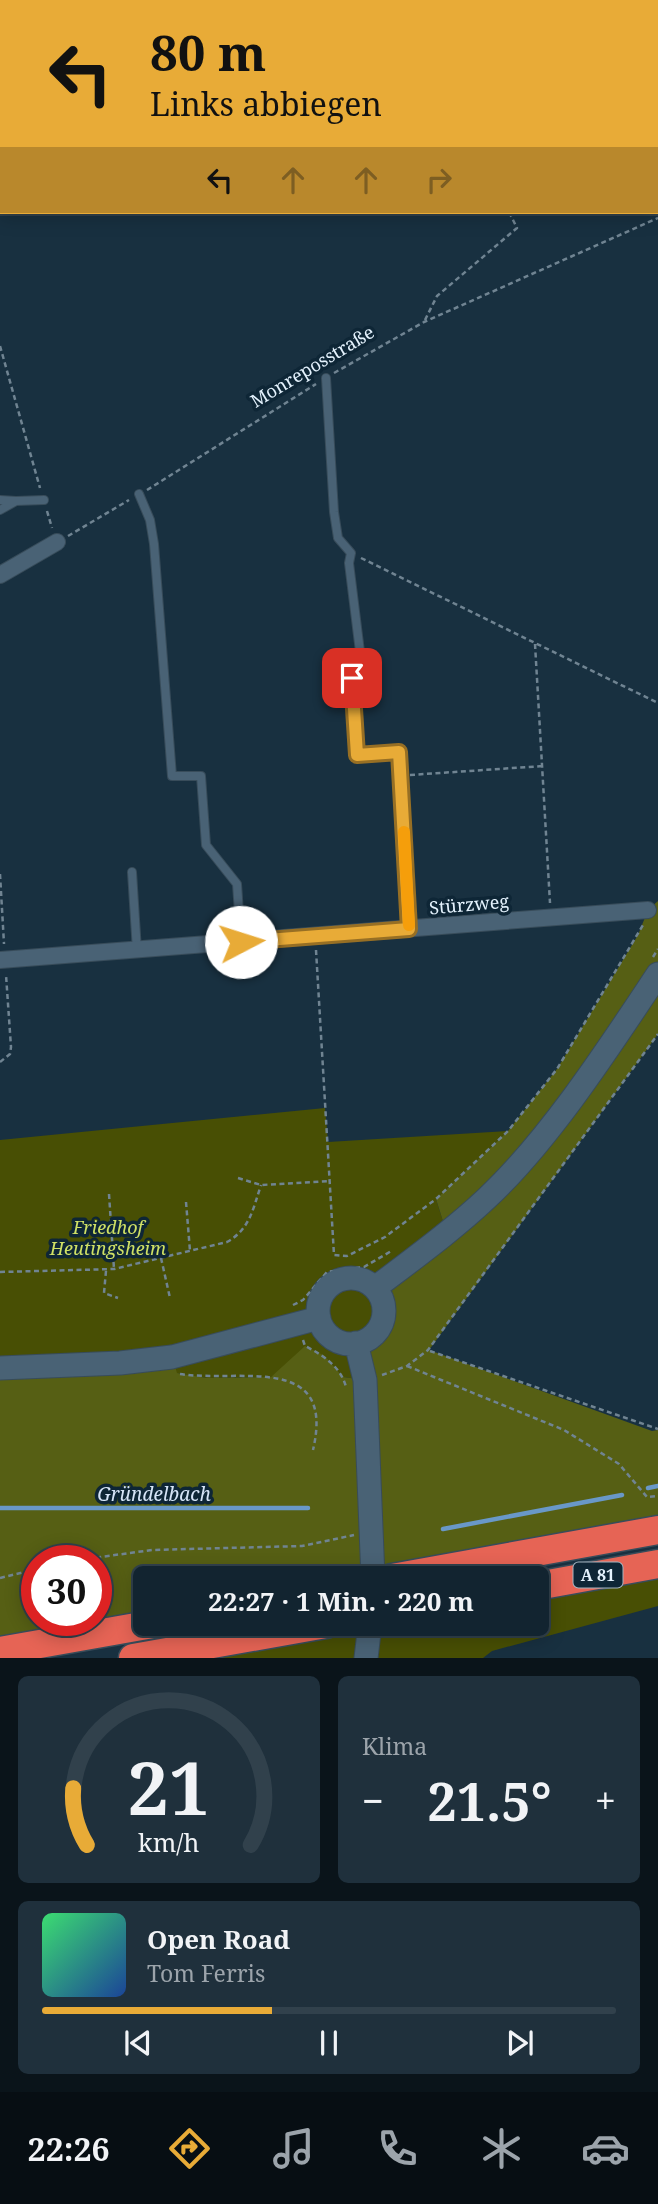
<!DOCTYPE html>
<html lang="de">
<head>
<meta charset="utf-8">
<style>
	:root { --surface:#122430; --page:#1f303c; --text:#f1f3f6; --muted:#9ca4ab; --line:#31414c; --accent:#e8ab37 }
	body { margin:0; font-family:"Noto Serif",serif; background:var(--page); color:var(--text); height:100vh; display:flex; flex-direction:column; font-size:26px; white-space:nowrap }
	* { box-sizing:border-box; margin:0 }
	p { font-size:23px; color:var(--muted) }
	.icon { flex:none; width:38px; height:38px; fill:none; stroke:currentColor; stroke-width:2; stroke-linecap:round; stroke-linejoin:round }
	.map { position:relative; height:1658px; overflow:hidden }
	.sheet { display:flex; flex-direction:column; gap:18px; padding:18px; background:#0a141a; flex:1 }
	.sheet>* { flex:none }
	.top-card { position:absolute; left:0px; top:0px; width:658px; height:214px; box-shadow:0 4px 18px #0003,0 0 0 2px var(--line); background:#e8ab37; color:#111; overflow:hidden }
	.speed { position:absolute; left:21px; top:1545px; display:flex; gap:14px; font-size:35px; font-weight:700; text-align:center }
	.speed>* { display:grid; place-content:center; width:91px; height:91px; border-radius:50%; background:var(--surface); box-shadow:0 4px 18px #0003,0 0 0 2px var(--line); line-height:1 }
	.speed .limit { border:10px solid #d22; background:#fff; color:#111 }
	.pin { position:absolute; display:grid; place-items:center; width:60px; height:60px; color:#fff; margin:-30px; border-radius:14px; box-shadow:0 4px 10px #0006 }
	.me { position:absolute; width:77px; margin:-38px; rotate:85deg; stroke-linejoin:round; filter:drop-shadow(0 0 5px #0008) }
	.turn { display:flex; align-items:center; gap:24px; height:147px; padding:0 35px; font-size:32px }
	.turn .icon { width:91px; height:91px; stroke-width:2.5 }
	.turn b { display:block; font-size:49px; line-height:60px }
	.lanes { display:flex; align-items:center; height:66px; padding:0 35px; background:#0003; justify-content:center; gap:35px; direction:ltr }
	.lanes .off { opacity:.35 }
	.big { font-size:52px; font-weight:700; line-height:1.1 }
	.sheet .widget { flex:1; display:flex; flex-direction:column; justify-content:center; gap:10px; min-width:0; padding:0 24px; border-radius:10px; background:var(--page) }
	.sheet .dial { align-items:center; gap:0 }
	.dial svg { height:182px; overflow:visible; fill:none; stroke:var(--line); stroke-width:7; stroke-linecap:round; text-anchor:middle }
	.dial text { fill:var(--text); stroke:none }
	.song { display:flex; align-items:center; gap:21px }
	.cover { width:84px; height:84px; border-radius:10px; background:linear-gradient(135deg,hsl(140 70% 55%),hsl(220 70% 35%)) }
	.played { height:7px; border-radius:4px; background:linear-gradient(90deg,var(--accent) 40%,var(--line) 40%) }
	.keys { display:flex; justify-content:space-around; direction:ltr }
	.heat { display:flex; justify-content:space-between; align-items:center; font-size:38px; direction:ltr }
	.sheet .tiles { flex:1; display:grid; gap:18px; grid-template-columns:1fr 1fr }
	.widget:last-child { grid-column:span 2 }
	.trip { position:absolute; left:133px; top:1566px; width:416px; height:70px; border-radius:10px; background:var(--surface); box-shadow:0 4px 18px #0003,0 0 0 2px var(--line); font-weight:700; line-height:70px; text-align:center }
	.menu { display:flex; height:112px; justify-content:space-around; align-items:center; background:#070e13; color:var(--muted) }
	.menu .icon { width:49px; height:49px }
	.menu .selected { color:var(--accent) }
	.menu b { font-size:32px; color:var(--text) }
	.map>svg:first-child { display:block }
	.green { fill:#484f04 }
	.forest { fill:#565f14; fill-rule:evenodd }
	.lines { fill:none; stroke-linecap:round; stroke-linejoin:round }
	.stream { stroke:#6998c8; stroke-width:4.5 }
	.service-casing { stroke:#384c5a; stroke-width:10 }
	.minor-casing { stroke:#384c5a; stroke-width:18 }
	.secondary-casing { stroke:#384c5a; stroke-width:25 }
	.motorway-casing { stroke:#384c5a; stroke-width:31 }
	.path { stroke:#708492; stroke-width:2.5; stroke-dasharray:5 3.5; stroke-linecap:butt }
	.service { stroke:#496275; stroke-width:8 }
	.minor { stroke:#496275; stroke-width:16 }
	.secondary { stroke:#496275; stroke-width:23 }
	.motorway { stroke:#e66455; stroke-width:28 }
	.route-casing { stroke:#976f24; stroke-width:18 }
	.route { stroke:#e8ab37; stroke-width:12 }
	.slow { stroke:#f59e0b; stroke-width:12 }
	.labels { text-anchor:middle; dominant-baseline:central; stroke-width:7; stroke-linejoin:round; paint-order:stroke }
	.shield { fill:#0e2636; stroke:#a4b5c1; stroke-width:2 }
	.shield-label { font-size:16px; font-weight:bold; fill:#e4f2fd }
	.street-label { font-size:18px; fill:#e4f2fd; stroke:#0e2636 }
	.park-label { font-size:18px; font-style:italic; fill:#d0e165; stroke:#0e2636 }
	.water-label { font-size:19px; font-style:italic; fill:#d6e5f7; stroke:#0e2636 }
</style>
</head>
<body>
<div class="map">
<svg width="658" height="1658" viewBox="0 0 658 1658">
	<rect width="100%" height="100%" fill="#183040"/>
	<path class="green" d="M325 1108 328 1142 508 1131 436 1199 447 1234 381 1296C387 1315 382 1329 366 1340L365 1380 343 1377 325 1356 271 1377 207 1378 176 1373 0 1368V1140Z
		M658 1564V1606L492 1651 483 1658H133L326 1624H537V1586Z"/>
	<path class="forest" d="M658 901V1034L429 1350 652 1431 658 1430V1530L389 1578H145V1624L0 1651V1368L172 1357 177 1373 207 1378 271 1377 305 1346 325 1356 343 1377 365 1380 366 1340C382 1329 387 1315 381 1296L447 1234 436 1199 508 1131 557 1069 638 935 648 910ZM37 1561H96V1620H37Z"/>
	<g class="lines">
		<path class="stream" d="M648 1488 658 1486
			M0 1508H308
			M443 1529 622 1495"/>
		<g class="service-casing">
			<path id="service" d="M326 378 334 512 338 538 351 553 349 563 363 676 352 678 357 755 399 752 409 928
				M139 494 150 520 154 544 172 776H201L206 845 237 884 241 942
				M0 500 16 501
				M0 510 16 501 44 500
				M132 872 137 951"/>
		</g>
		<g class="minor-casing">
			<path id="minor" d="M0 575 57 542
				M0 960 648 910"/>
		</g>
		<g class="secondary-casing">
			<path id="secondary" d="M318 1311a33 33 0 1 1 66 0a33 33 0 1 1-66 0Z
				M375 1288C413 1259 452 1231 487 1198 550 1139 610 1046 658 974
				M356 1343 365 1380 373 1578
				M0 1368 120 1363 172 1357 319 1318
				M366 1658 370 1624"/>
		</g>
		<g class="motorway-casing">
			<path id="motorway" d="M392 1578 658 1530
				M537 1586 658 1564
				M0 1651 153 1624
				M133 1658 326 1624"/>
		</g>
		<path class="path" d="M442 0V2
			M0 122H2
			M425 320 437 296 517 228 509 212
			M0 346 40 488
			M334 373 424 322 658 218
			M147 490 316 384
			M47 511 52 528
			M68 536 129 500
			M361 558 658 703
			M535 644 550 903
			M410 775 543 766
			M0 874 4 944
			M316 950 334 1255 347 1256 385 1237 436 1199 508 1131 557 1069 643 925
			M653 957 658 949
			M0 1062 10 1054 11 1047 6 975
			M238 1178 261 1185 330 1181
			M109 1194 114 1269
			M186 1202 190 1251
			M161 1258 170 1298
			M106 1271 104 1293 118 1298
			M0 1272 114 1269 227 1242C250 1229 253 1209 261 1185
			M293 1305 303 1300 327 1272 364 1267 393 1250
			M303 1340 305 1346C323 1355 341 1367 346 1387
			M430 1351 658 1429
			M407 1366 564 1430 619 1464 647 1497 658 1496
			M180 1374C240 1383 336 1352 313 1450
			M382 1375 407 1366 428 1350 658 1034
			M71 1561 152 1550 302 1546 354 1535
			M0 1578 37 1569"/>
		<use href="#service" class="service"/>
		<use href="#minor" class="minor"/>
		<use href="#secondary" class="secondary"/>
		<use href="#motorway" class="motorway"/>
	</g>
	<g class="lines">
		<g class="route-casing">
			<path id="route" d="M241 942 409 929 399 752 357 755 352 678"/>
		</g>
		<use href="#route" class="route"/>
		<path class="slow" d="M404 832 409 925"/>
	</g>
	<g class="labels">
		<rect class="shield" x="573.5" y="1562.5" width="49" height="25" rx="5"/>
		<g class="shield-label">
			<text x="598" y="1575">A 81</text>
		</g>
		<g class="street-label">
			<text transform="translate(312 366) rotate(-31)">Monreposstraße</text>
			<text transform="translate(469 904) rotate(-5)">Stürzweg</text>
		</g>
		<g class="park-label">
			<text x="108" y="1227">Friedhof<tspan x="108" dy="21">Heutingsheim</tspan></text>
		</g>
		<g class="water-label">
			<text x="154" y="1494">Gründelbach</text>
		</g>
	</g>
</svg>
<div class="speed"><div class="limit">30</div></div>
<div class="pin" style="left:352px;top:678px;background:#d93025"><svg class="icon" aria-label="arrive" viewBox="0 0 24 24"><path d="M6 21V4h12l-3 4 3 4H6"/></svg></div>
<svg class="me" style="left:241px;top:942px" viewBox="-20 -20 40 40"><circle r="19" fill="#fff"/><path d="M0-13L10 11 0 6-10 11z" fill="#e8ab37"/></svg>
<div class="trip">22:27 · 1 Min. · 220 m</div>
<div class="top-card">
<div class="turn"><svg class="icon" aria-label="left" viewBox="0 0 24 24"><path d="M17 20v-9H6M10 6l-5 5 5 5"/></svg><div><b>80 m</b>Links abbiegen</div></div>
<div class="lanes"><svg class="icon" aria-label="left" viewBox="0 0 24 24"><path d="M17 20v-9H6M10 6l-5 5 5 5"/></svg><svg class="icon off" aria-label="ahead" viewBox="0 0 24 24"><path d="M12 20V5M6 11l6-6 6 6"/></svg><svg class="icon off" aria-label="ahead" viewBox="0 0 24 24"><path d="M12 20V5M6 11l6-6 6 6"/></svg><svg class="icon off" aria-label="right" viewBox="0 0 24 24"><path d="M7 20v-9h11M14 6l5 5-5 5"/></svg></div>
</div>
</div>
<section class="sheet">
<div class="tiles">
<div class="widget dial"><svg viewBox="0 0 100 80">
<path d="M14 69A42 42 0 1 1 86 69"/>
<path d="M14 69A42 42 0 0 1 8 44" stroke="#e8ab37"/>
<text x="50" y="56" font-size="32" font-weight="700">21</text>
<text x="50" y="72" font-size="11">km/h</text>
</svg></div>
<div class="widget"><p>Klima</p>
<div class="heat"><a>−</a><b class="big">21.5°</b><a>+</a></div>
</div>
<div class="widget">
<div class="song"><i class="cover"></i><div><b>Open Road</b><p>Tom Ferris</p></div></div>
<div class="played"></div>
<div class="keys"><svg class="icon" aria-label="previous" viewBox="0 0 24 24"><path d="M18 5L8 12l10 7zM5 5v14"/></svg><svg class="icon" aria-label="pause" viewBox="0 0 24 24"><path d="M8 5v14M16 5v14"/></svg><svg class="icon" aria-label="next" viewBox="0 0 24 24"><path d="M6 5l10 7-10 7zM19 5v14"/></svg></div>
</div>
</div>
</section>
<nav class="menu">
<b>22:26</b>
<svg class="icon selected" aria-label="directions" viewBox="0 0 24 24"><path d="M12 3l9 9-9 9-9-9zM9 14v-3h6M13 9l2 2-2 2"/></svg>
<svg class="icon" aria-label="music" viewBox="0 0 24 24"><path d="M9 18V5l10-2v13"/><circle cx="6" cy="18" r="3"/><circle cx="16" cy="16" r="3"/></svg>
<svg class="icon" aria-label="phone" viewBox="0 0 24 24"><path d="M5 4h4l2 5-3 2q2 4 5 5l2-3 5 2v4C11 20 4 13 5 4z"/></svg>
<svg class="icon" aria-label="climate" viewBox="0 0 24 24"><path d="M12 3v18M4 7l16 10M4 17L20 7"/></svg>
<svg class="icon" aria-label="car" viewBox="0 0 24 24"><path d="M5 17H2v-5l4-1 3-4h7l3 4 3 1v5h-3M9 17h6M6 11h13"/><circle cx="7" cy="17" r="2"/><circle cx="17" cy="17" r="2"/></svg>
</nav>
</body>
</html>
